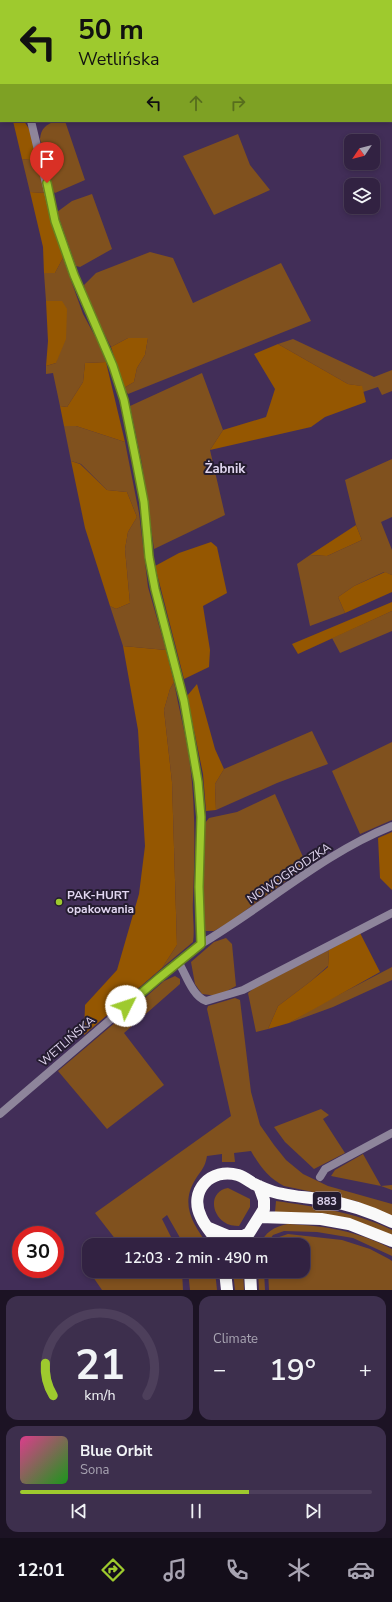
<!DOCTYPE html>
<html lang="en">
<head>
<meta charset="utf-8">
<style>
	:root { --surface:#322242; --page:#3d2f4d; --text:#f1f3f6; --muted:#a8a4b2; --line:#4d3f5b; --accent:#9eca2e }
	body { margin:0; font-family:"Nunito Sans",sans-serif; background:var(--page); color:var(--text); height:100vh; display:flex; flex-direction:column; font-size:15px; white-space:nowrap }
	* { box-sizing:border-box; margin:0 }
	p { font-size:13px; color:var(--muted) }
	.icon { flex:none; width:22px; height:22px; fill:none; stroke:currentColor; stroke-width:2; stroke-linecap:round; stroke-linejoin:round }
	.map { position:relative; height:1290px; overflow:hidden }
	.panel { display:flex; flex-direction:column; gap:6px; padding:6px; background:#1c1324; flex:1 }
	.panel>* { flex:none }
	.hud { position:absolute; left:0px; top:0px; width:392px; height:122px; box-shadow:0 2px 6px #0003,0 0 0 1px var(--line); background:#9eca2e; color:#111; overflow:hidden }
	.needle { width:26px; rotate:235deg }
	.buttons { position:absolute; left:344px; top:134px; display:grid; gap:8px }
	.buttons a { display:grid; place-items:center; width:36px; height:36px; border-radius:8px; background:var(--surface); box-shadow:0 2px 6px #0003,0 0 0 1px var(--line); font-size:20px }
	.speed { position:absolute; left:12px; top:1226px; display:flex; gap:8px; font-size:20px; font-weight:700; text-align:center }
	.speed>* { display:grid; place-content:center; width:52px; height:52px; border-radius:50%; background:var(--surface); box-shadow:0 2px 6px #0003,0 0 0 1px var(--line); line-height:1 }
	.speed .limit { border:6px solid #d22; background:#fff; color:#111 }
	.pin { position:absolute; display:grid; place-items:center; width:34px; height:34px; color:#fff; margin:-41px -17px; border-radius:50% 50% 50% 0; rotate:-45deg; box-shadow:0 0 4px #0007 }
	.pin .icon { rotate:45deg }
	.me { position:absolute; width:44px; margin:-22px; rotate:49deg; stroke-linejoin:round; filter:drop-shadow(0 0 3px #0008) }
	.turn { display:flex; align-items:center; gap:14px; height:84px; padding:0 12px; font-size:18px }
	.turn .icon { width:52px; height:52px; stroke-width:2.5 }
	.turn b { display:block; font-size:28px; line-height:34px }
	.lanes { display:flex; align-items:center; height:38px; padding:0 12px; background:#0003; justify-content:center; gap:20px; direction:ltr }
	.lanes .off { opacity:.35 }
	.big { font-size:30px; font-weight:600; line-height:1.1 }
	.panel .card { flex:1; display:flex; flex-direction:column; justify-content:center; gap:6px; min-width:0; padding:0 14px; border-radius:12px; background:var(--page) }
	.panel .dial { align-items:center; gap:0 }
	.dial svg { height:104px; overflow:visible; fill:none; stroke:var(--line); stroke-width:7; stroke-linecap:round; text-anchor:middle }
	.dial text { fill:var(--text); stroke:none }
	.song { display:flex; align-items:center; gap:12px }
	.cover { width:48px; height:48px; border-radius:6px; background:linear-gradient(135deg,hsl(330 70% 55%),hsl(120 70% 35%)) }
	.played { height:4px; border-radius:2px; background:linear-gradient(90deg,var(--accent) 65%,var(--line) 65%) }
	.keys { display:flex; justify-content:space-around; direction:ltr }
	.heat { display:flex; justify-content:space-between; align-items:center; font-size:22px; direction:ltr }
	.panel .tiles { flex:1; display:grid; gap:6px; grid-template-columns:1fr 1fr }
	.card:last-child { grid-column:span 2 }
	.trip { position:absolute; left:82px; top:1238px; width:228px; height:40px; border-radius:12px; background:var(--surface); box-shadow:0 2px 6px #0003,0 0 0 1px var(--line); font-weight:600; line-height:40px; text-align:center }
	.tab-bar { display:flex; height:64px; justify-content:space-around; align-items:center; background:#140e1a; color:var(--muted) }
	.tab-bar .icon { width:28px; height:28px }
	.tab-bar .selected { color:var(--accent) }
	.tab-bar b { font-size:18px; color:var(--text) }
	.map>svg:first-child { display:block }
	.green { fill:#80511e }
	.forest { fill:#955701 }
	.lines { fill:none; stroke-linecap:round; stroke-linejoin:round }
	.street { stroke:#8e859b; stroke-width:8 }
	.highway { stroke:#f9f9f9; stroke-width:12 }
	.route-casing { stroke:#67831e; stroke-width:10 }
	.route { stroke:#9eca2e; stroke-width:7 }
	.poi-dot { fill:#9eca2e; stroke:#241c2f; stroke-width:1.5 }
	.labels { text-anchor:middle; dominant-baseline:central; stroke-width:4; stroke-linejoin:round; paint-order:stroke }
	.shield { fill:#241c2f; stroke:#a89eb6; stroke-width:1 }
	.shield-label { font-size:11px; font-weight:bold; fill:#e1d6f0 }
	.street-label { font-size:12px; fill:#e1d6f0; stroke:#241c2f }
	.poi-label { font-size:12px; font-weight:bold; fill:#e1d6f0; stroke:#241c2f; text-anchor:start }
	.neighbourhood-label { font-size:13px; font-weight:bold; fill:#e1d6f0; stroke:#241c2f }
</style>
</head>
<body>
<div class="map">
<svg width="392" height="1290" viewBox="0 0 392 1290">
	<rect width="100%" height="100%" fill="#422e58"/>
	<path class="green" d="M55 121H65L85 180 55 193 52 190 40 139C41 128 46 125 55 121Z
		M238 134 250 165 270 190 214 215 183 156Z
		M22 159 38 161 46 193 30 192Z
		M92 194 112 249 80 267 76 266 57 212 72 201Z
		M150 252 173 258 193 303 281 263 311 321 128 394 124 388 134 382 137 368 145 355 148 338H128L111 347 87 299 84 285 96 273Z
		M63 258 83 314 97 340 106 362 85 363 83 382 67 407 60 406 53 373 46 374V366L56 363 62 301H46L44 273H55Z
		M293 339 374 377 392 370V391L382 395 378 387 363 392 361 386 348 384 278 344Z
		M202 373 223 430 210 450 225 515 154 549 142 464 130 406Z
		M64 426H76L125 442 139 513 148 587 166 650 123 646 110 606 116 609 130 603 125 549 128 532 137 517 127 492 107 490 81 464 71 461Z
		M392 459V517L381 522 392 550V575L384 572 354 586 338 597 345 613 310 626 297 564 310 555 327 556 362 540 356 525 345 480Z
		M392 611V631L340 653 332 638Z
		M174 682C178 705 184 728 188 751 196 800 195 851 193 900 192 915 195 928 193 942L162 968 177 945 172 782 164 710 170 689Z
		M312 731 328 764 277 783 216 810 215 784 224 769Z
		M392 742V820L360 834 332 771Z
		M275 794 307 866 228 923 214 931H206L203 928 205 823 209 818 237 812Z
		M226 938 232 944 236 986 218 996 202 994 195 984 191 962 214 942Z
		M329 950 328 966 311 981 278 1006 268 1029 256 1032 248 993 254 988Z
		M392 967V980L333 1007 289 1023 321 1004Z
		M175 976 180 979V984L140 1019 135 1017 132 1009 164 981Z
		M235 998 240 1000 251 1092 260 1125 274 1145 286 1160 303 1174 328 1186 392 1204V1216L356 1201 284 1186C269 1179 259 1165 251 1151L234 1153 235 1162H222V1154L207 1156C205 1168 201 1170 195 1180 180 1205 193 1224 208 1245H183L179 1236 167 1215 162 1219 175 1245H120L95 1213 231 1116 207 1009 208 1006Z
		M117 1021H124L132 1026 124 1033 164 1085 107 1129 58 1071Z
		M321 1109 329 1115 323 1119 345 1153 314 1169 285 1142 274 1127Z
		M363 1154 381 1186 392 1185V1190L381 1186 331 1176 335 1170Z
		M228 1188 250 1199V1207L239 1226C234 1226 228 1225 224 1222 210 1212 210 1191 228 1188Z
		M276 1201C316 1207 355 1212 392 1230V1236L275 1212Z
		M288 1224C327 1226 357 1231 392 1249V1256L353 1238 317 1232 284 1231 273 1235 266 1245H260C264 1233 275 1226 288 1224Z
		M288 1234 342 1240 370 1249 389 1259 392 1261V1290H269L268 1271H303V1245H270L279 1237Z
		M95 1271H182L183 1290H102L91 1274Z
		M188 1271H215L217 1290H190Z
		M233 1271H243L244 1290H235Z
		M258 1271H264L265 1290H259Z"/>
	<path class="forest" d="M13 121H24L31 132 38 161 22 159Z
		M30 192 46 193 63 258 55 273H44L43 247Z
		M46 301H62L67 309 66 339 56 363 46 366 48 341Z
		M128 338H148L145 355 137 368 134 382 124 388 111 347Z
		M278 344 348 384 362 386 366 402 325 417 311 427 210 450 223 430 266 417 275 389 254 354Z
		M106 362 125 442 76 426H64L60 406 67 407 83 382 85 363Z
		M71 461 80 464 107 490 127 492 137 517 128 532 125 549 130 603 116 609 110 606 85 528Z
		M356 525 362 540 327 556 310 555Z
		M211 542 217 547 227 593 203 606 210 650 209 667 184 679 155 566 179 553Z
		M385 572 392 575V592L345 613 338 597 354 586Z
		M392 602V611L298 654 292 644Z
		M123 646 166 650 174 682 170 689 164 710 172 782 177 945 162 968 84 1035 85 1005 117 970 139 894 145 846 138 730Z
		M197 684 215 749 224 769 215 784 216 810 206 811 203 774 187 696Z
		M392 832V890L380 878 378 838Z
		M360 933 380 972 289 1023 268 1029 278 1006 311 981 328 967 329 950Z"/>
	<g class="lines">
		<path class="street" d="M37 1V0
			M201 944C264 907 324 853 392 826
			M179 963C186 975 193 997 206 1001L243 990 392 913
			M0 1114 159 978 201 944 199 887 201 817 198 782 184 701 155 589 149 557 144 502 135 455 124 401 113 366 81 293 55 221 31 121
			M320 1177 325 1169 392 1133"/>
		<path class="highway" d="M260 1217 321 1219 349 1224 392 1241
			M209 1228 228 1236H243L249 1233 264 1209V1200L259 1186
			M220 1245C214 1235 205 1227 201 1217 188 1191 211 1167 238 1175 244 1177 249 1181 254 1184 263 1188 273 1193 283 1194 295 1197 307 1197 319 1199 344 1203 370 1211 392 1222
			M225 1271 227 1290
			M250 1271 251 1290"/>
	</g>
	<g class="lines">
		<g class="route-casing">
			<path id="route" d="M47 183 55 221 74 275 113 366 124 400 135 455 144 502 149 557 155 589 184 701 198 782 201 817 199 887 201 944 159 978 126 1006"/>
		</g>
		<use href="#route" class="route"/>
	</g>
	<circle class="poi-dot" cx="59" cy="902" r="4"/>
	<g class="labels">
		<rect class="shield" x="313" y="1192" width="28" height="18" rx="3"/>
		<g class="shield-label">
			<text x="327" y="1201">883</text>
		</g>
		<g class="street-label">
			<text transform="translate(289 873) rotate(-34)">NOWOGRODZKA</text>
			<text transform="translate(67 1041) rotate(-41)">WETLIŃSKA</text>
		</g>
		<g class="poi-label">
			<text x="67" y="895">PAK-HURT<tspan x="67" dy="14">opakowania</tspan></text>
		</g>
		<g class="neighbourhood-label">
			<text x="225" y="469">Żabnik</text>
		</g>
	</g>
</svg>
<div class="buttons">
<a><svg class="needle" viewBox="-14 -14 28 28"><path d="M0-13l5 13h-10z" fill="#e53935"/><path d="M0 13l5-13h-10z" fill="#a8a4b2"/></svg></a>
<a><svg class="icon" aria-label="layers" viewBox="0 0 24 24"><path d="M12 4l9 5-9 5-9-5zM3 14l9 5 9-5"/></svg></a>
</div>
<div class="speed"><div class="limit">30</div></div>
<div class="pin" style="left:47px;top:183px;background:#d93025"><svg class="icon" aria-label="arrive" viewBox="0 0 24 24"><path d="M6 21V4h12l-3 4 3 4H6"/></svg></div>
<svg class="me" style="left:126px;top:1006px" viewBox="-20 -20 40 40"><circle r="19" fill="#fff"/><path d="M0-13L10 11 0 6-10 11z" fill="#9eca2e"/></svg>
<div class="trip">12:03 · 2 min · 490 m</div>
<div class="hud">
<div class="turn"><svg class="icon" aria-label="left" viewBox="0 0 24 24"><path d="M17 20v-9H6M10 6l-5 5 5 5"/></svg><div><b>50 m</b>Wetlińska</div></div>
<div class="lanes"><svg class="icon" aria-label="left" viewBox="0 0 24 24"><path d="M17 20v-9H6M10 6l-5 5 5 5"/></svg><svg class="icon off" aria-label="ahead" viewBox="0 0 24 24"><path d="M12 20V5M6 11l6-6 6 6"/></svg><svg class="icon off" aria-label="right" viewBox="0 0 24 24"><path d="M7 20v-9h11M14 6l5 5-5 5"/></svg></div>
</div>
</div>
<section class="panel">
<div class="tiles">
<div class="card dial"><svg viewBox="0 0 100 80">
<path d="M14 69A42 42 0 1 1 86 69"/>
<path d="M14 69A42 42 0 0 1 8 44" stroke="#9eca2e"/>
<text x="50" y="56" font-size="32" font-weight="700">21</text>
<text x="50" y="72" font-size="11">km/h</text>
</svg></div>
<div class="card"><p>Climate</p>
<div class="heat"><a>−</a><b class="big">19°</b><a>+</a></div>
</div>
<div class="card">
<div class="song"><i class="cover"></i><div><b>Blue Orbit</b><p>Sona</p></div></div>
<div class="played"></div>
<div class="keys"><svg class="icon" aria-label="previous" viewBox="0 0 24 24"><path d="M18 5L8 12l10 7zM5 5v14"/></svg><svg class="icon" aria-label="pause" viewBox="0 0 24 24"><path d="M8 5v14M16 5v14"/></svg><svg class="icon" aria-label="next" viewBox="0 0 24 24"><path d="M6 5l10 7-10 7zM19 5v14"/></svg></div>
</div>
</div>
</section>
<nav class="tab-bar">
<b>12:01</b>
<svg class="icon selected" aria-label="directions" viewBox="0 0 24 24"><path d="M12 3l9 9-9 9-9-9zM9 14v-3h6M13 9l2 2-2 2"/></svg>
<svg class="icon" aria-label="music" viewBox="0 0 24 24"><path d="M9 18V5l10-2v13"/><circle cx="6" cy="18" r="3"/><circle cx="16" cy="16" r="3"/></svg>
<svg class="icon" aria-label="phone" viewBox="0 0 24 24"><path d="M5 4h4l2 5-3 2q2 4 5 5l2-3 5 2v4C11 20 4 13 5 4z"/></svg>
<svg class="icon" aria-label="climate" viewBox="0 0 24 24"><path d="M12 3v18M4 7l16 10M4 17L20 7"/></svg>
<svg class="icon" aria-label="car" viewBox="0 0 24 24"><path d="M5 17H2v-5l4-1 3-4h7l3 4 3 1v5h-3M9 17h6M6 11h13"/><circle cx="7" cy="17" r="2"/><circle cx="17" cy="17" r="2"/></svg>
</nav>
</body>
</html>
